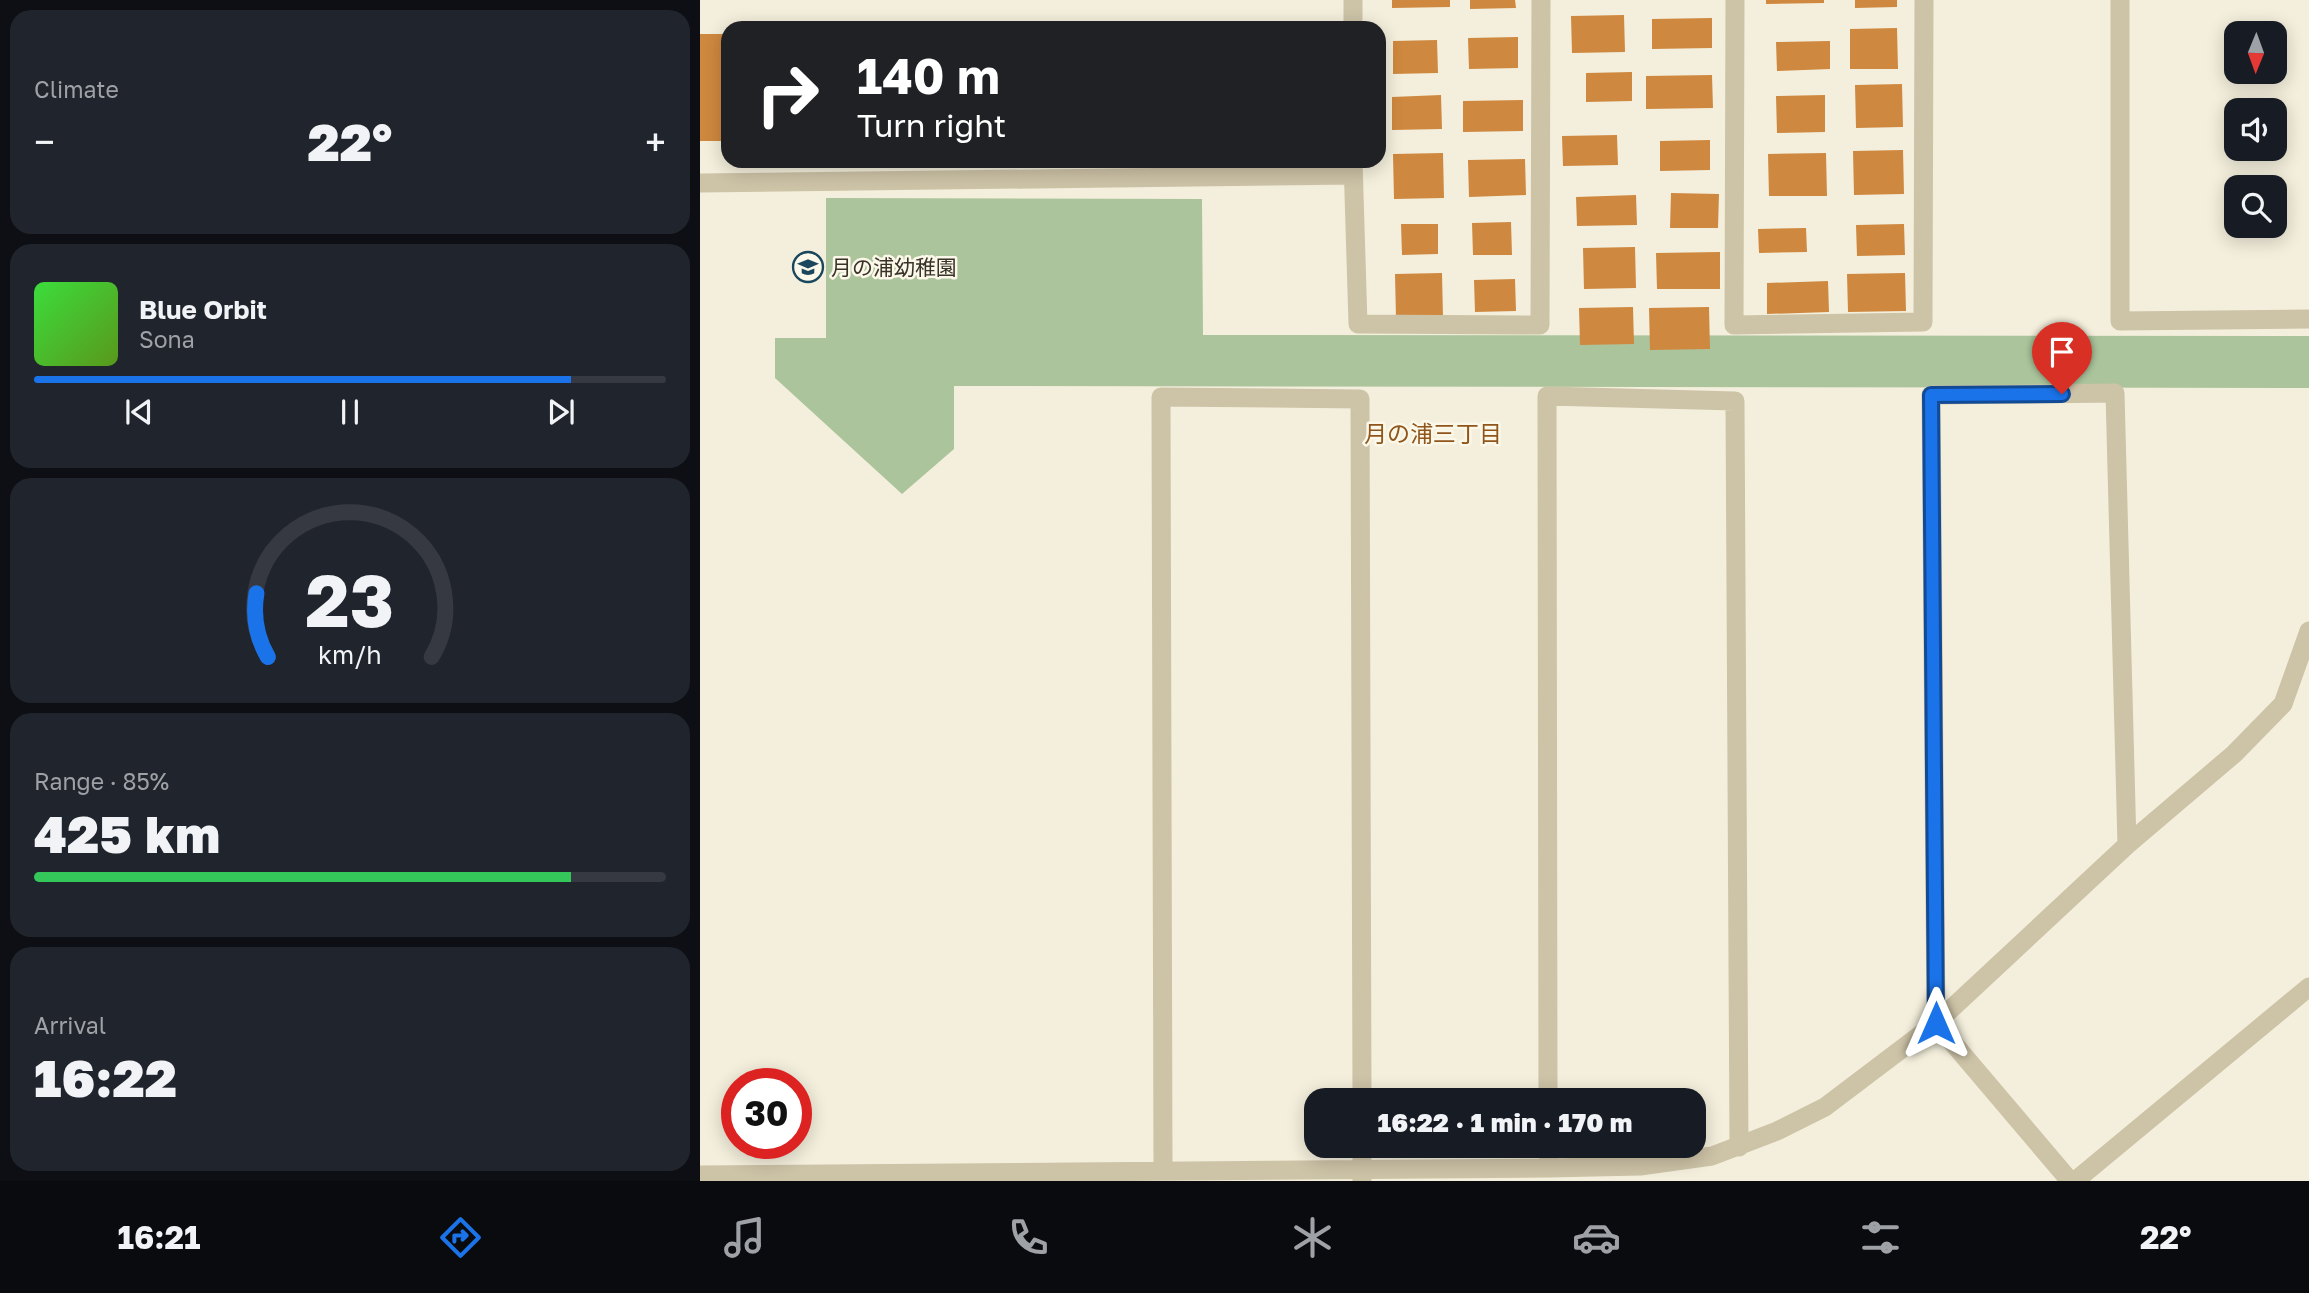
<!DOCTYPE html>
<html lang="en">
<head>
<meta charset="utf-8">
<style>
	:root { --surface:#171b24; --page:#20242c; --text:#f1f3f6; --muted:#9ea1a6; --line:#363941; --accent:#1a73e8 }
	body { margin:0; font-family:"Golos Text","Noto Sans JP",sans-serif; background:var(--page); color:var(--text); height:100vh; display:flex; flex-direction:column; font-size:26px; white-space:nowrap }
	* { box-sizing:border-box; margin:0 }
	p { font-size:23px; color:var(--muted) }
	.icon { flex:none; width:38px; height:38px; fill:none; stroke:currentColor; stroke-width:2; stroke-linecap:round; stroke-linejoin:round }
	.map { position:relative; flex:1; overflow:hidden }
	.side { display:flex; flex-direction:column; gap:10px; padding:10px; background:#0d0f14; width:700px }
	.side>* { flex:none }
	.top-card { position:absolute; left:21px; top:21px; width:665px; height:147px; border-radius:21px; box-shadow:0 4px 18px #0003; background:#202124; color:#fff; overflow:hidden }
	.needle { width:46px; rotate:181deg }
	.fabs { position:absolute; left:1524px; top:21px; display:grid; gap:14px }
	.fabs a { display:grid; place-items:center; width:63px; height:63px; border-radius:14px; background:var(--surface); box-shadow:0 4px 18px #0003; font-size:35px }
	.speed { position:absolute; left:21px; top:1068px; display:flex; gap:14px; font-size:35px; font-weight:700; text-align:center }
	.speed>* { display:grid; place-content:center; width:91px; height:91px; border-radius:50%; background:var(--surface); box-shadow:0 4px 18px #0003; line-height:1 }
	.speed .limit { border:10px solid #d22; background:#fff; color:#111 }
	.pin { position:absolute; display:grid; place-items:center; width:60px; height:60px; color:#fff; margin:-72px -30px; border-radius:50% 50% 50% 0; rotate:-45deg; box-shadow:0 0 7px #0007 }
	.pin .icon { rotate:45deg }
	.me { position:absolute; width:77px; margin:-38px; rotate:0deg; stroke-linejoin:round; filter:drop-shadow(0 0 5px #0008) }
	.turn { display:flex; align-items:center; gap:24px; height:147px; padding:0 21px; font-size:32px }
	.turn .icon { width:91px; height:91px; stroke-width:2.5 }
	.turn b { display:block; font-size:49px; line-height:60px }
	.big { font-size:52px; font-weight:800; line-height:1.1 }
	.side .widget { flex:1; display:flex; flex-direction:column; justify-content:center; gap:10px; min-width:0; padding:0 24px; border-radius:21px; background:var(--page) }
	.side .dial { align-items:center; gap:0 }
	.dial svg { height:182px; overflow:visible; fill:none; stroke:var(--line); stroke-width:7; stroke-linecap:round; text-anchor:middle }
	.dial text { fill:var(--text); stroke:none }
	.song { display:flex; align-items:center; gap:21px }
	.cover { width:84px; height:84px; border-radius:10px; background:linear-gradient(135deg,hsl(120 70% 55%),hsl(90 70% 35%)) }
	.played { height:7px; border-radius:4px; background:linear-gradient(90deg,var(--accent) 85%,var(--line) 85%) }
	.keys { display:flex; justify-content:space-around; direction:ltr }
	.heat { display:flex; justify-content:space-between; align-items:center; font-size:38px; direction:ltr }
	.charge { height:10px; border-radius:5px; background:linear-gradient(90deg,#34c759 85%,var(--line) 0) }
	.trip { position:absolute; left:604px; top:1088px; width:402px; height:70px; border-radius:21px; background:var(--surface); box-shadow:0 4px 18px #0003; font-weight:800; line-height:70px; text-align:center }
	.tabs { display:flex; height:112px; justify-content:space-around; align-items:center; background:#090b0e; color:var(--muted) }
	.tabs .icon { width:49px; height:49px }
	.tabs .current { color:var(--accent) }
	.tabs b { font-size:32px; color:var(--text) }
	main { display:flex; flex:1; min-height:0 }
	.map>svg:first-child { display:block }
	.green { fill:#abc49b }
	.building { fill:#cf883f }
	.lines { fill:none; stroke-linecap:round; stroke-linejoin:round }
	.minor { stroke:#cdc3a7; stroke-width:19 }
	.tertiary { stroke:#cdc3a7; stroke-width:19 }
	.route-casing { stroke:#114b97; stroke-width:18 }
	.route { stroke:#1a73e8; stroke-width:12 }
	.labels { text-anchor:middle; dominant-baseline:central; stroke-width:5; stroke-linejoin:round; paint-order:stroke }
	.poi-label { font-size:21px; fill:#393228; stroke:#fbf8e9; text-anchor:start }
	.neighbourhood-label { font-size:23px; fill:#8f551b; stroke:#fbf8e9 }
</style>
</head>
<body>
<main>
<section class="side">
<div class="widget"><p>Climate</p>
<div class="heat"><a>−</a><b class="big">22°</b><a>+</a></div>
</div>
<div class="widget">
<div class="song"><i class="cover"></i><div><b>Blue Orbit</b><p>Sona</p></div></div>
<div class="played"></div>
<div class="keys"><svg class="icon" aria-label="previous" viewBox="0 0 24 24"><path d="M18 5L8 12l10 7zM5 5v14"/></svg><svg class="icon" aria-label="pause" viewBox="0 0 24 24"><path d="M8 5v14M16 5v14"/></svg><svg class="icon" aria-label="next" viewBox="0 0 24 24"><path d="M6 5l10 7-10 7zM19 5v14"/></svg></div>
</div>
<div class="widget dial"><svg viewBox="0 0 100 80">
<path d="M14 69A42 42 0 1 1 86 69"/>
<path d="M14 69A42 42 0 0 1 9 41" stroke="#1a73e8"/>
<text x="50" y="56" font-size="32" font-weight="700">23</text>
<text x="50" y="72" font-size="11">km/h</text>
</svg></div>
<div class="widget"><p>Range · 85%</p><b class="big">425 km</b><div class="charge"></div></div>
<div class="widget"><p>Arrival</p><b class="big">16:22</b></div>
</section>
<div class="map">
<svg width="1609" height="1181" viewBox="0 0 1609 1181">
	<rect width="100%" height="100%" fill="#f4efdc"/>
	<path class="green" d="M126 198 502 199 503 335 1609 336V388L254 386V449L202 494 75 378V338H126Z"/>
	<path class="building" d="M692 0H750V7L692 8Z
		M770 0H815L816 8 770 9Z
		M1066 0H1124V3L1066 4Z
		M1155 0H1197V7L1155 8Z
		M924 15 925 52 872 53 871 16Z
		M1012 18V48L952 49V19Z
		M1197 28 1198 69H1150V29Z
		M0 34H28V141H0Z
		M818 37V68L769 69 768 38Z
		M737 40 738 73 693 74V41Z
		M1130 41V69L1077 71 1076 42Z
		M932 72V101L886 102V73Z
		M1012 75 1013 108 946 109V76Z
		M1202 84 1203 127 1156 128 1155 85Z
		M741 95 742 129 692 130V97Z
		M1125 95V132L1077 133 1076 96Z
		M823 100V131L763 132V101Z
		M917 135 918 165 863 166 862 136Z
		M1010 140V170L960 171V141Z
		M1203 150 1204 194 1154 195 1153 151Z
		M743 153 744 198 694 199 693 154Z
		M1126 153 1127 196H1069L1068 154Z
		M825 159 826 195 769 197 768 160Z
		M971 193 1019 194 1018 228H970Z
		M936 195 937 225 877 226 876 197Z
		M811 222 812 255H773L772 223Z
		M701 224H738V254L702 255Z
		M1204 224 1205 255 1157 256 1156 225Z
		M1106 228 1107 252 1059 253 1058 229Z
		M935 247 936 288 884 289 883 248Z
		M1020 252V289H957L956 253Z
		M742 273 743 318 696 319 695 274Z
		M1205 273 1206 311 1148 312 1147 274Z
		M815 279 816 311 775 312 774 280Z
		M1128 281 1129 312 1067 314V283Z
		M933 307 934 344 880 345 879 308Z
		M1009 307 1010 349 950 350 949 308Z"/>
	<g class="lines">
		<path class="minor" d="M653 0V28
			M1035 0 1034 325 1223 322 1224 0
			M1420 0V321L1609 319
			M653 161 658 324 840 325 841 0
			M0 183 653 175
			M848 1101 847 396 1035 401 1039 1147
			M848 1146 849 1168
			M463 1171 461 397 660 399 662 1101
			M0 1175 849 1168 940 1166 1012 1156 1077 1131 1125 1107 1236 1023 1427 845 1534 754 1583 704 1609 631
			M662 1180V1146
			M1370 1181 1236 1023 1231 395 1415 393 1427 845"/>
		<path class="tertiary" d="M1375 1181 1609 987"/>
	</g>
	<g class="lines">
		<g class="route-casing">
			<path id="route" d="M1236 1023 1231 395 1362 394"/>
		</g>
		<use href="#route" class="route"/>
	</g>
	<defs>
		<g id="school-ring" transform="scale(1.575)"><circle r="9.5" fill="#fbf8e9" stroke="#1a475e" stroke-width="1.5"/><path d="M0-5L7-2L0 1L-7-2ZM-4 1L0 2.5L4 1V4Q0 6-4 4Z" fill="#1a475e"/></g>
	</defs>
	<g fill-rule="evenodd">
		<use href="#school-ring" x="108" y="267"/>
	</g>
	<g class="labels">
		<g class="poi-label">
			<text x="131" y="267">月の浦幼稚園</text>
		</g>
		<g class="neighbourhood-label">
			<text x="733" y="433">月の浦三丁目</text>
		</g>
	</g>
</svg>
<div class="fabs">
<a><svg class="needle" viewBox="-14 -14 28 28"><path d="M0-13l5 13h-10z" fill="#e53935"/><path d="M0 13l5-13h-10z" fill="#9ea1a6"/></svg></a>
<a><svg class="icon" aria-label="sound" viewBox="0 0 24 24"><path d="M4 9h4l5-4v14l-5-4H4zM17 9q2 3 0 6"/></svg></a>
<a><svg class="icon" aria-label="search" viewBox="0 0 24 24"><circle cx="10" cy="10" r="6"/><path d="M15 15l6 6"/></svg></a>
</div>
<div class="speed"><div class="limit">30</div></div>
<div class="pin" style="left:1362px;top:394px;background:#d93025"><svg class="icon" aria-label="arrive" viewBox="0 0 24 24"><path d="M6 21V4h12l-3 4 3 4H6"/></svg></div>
<svg class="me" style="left:1236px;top:1023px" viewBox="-20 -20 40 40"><path d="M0-17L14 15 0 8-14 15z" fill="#1a73e8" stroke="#fff" stroke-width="4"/></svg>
<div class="trip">16:22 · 1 min · 170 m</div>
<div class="top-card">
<div class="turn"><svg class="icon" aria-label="right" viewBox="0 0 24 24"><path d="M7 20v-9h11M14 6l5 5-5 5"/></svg><div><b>140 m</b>Turn right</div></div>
</div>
</div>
</main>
<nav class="tabs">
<b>16:21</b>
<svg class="icon current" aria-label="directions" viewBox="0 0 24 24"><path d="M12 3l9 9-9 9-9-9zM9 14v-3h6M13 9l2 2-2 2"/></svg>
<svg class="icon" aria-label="music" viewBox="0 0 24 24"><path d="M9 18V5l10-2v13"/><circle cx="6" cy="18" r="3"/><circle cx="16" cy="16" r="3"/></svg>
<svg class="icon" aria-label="phone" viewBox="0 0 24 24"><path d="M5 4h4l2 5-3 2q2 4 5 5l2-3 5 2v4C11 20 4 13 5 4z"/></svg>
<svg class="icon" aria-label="climate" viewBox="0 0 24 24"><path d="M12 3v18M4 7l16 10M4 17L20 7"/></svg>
<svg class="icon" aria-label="car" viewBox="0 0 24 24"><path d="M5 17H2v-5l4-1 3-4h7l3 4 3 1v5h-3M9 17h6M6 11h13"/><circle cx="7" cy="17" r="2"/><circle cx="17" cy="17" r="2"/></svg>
<svg class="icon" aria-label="filters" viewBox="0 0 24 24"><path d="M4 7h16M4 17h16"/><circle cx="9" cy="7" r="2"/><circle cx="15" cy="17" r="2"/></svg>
<b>22°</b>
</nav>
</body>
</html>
